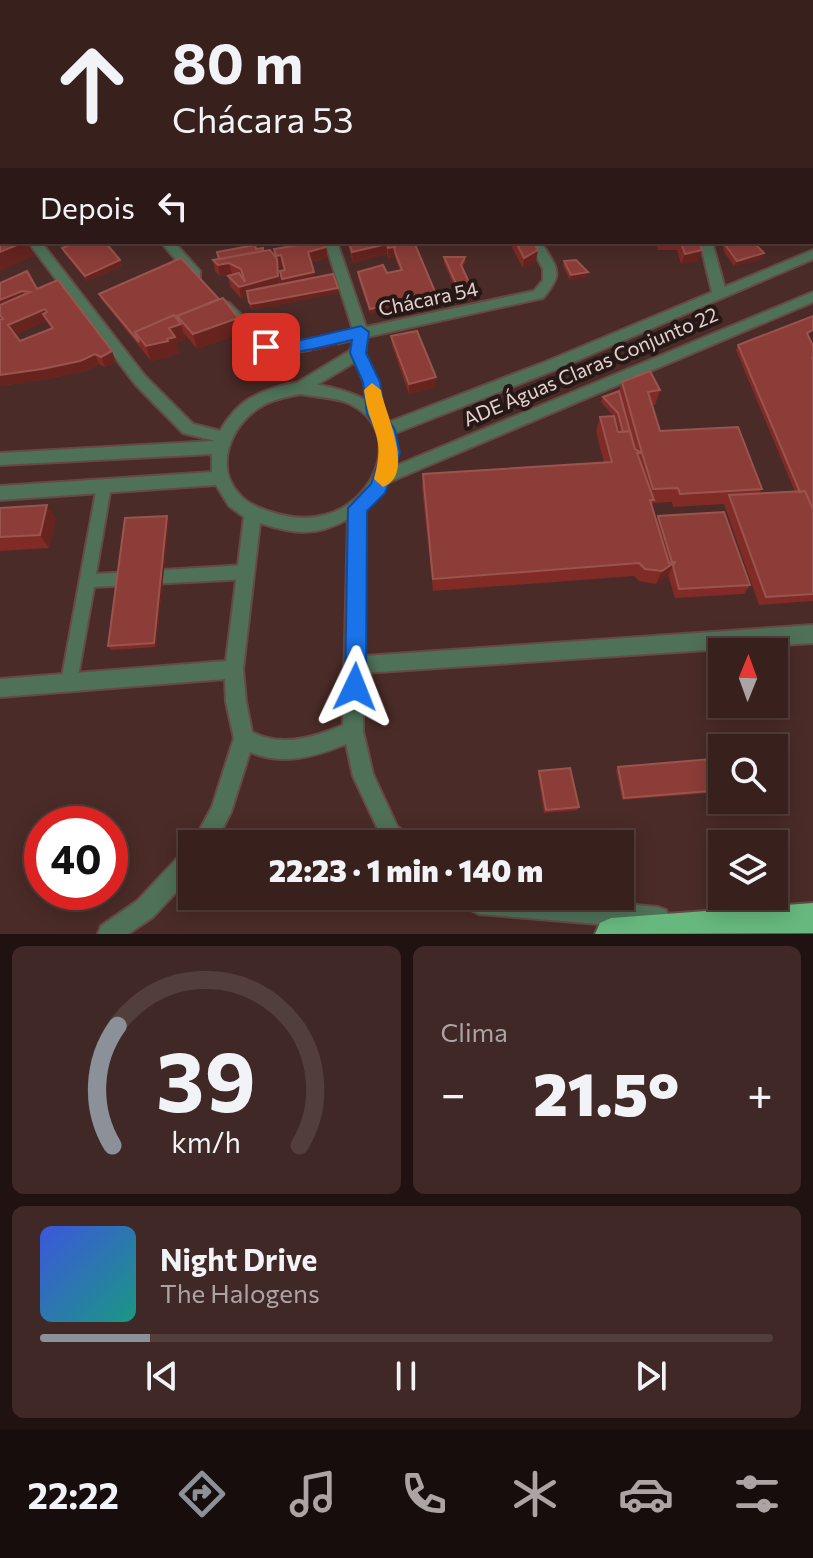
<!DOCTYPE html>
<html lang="pt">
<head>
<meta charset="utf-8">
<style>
	:root { --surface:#38201d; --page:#3f2826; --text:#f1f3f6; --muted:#aba3a4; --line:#523e3b; --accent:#8c9099 }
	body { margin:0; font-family:Commissioner,sans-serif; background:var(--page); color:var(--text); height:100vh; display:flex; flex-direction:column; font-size:30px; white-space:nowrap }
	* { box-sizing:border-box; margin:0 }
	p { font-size:26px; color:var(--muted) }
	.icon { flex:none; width:44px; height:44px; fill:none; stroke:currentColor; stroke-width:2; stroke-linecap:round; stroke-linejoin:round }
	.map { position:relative; height:934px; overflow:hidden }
	.details { display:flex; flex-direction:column; gap:12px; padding:12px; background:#1f1210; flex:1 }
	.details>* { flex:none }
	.top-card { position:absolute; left:0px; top:0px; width:814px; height:244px; box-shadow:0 4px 20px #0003,0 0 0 2px var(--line); background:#38201d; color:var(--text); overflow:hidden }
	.needle { width:52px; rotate:1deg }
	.tools { position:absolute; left:708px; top:638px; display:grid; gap:16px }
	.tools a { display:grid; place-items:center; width:80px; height:80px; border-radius:0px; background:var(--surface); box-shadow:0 4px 20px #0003,0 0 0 2px var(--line); font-size:40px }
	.speed { position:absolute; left:24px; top:806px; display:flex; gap:16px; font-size:40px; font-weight:700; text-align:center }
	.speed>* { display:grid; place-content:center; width:104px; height:104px; border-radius:50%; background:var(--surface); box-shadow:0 4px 20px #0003,0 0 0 2px var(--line); line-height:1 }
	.speed .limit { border:12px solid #d22; background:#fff; color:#111 }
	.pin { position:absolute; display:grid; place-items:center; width:68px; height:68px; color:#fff; margin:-34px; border-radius:16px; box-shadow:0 4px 12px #0006 }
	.me { position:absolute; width:88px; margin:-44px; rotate:2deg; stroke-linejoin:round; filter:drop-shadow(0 0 6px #0008) }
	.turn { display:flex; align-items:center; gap:28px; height:168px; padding:0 40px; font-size:36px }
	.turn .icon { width:104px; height:104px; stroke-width:2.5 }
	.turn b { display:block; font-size:56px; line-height:68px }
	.then { display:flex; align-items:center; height:76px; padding:0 40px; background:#0003; gap:16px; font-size:30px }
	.big { font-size:60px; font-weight:800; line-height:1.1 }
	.details .tile { flex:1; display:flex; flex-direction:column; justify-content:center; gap:12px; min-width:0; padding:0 28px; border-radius:12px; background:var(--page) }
	.details .dial { align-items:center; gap:0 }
	.dial svg { height:208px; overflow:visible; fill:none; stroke:var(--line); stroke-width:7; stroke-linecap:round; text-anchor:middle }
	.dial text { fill:var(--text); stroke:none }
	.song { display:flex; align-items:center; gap:24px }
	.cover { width:96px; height:96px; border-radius:12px; background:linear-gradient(135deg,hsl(230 70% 55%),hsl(170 70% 35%)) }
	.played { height:8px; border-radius:4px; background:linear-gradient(90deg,var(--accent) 15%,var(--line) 15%) }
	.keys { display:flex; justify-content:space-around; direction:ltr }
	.heat { display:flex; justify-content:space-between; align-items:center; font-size:44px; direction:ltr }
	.details .tiles { flex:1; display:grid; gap:12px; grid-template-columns:1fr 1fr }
	.tile:last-child { grid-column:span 2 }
	.trip { position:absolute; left:178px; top:830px; width:456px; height:80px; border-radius:0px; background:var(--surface); box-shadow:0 4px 20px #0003,0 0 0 2px var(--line); font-weight:800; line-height:80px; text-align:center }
	.tab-bar { display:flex; height:128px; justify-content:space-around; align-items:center; background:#160d0c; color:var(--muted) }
	.tab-bar .icon { width:56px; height:56px }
	.tab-bar .selected { color:var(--accent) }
	.tab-bar b { font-size:36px; color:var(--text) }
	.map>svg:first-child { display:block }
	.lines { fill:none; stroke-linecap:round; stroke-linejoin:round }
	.stream { stroke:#a2453c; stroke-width:5 }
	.service-casing { stroke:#664945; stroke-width:4 }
	.minor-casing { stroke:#664945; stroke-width:4 }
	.tertiary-casing { stroke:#664945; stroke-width:4 }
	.trunk-casing { stroke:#664945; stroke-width:4 }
	.service { fill:#4f7158; fill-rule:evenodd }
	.minor { fill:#4f7158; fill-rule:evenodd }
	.tertiary { fill:#4f7158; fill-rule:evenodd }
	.trunk { fill:#67b87e; fill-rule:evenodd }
	.wall { fill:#812b26; fill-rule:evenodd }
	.shaded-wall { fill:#67241f }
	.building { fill:#8c3d38; stroke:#9a544f; stroke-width:2; fill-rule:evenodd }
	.route { fill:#1a73e8; stroke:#114b97; stroke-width:2 }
	.slow { fill:#f59e0b }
	.labels { text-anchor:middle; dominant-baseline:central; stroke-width:8; stroke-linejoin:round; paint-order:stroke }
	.street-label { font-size:20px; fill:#e4d0cd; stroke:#261816 }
</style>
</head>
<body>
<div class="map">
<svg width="813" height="934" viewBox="0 0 813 934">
	<rect width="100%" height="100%" fill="#4a2b27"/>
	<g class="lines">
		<path class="stream" d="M207 2 210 0"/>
		<g class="service-casing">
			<path id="service" d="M104 480 109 482 111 486 96 574 246 565 251 567 254 572 251 577 246 579 94 587 77 682 75 688 69 690 63 688 61 682 97 486 99 482Z"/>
		</g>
		<g class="minor-casing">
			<path id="minor" d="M292 0H302L291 2Z
				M664 0H674V2H664Z
				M0 36H2V43H0Z
				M0 194 2 195V205L0 204Z
				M28 242H41L145 376 193 424 229 433 231 437 229 441 223 443 183 433 135 384Z
				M161 242H174L200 271V277H190Z
				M325 242H337L366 327 534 291 543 280V269L529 242H541C557 269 565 272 543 298L367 337 365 353 378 382 384 414 376 420 368 414 364 382 355 362 305 392H295L293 388 295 384 351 350 353 340C323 346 291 358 261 351L217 306 224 301 229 303 269 342H297L353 330Z
				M700 242H712L726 292 724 295H714L712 292Z"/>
		</g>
		<g class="tertiary-casing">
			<path id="tertiary" d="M813 250V259L555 370 393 434 397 448 393 467 813 292V302L387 483 365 509 364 656 813 625V643L363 673V731L373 774 397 826 409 836 412 844H386L383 840 353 776 346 744C314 757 283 766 250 752L231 812 215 844H192L212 807 234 738 226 702 225 679 0 697V679L226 661 244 517 229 506 216 485 0 500V486L212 472V454L0 465V453L215 441C223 424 233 409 249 399 262 391 287 382 302 383 329 385 377 396 389 422L545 362ZM300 394C315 397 334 397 348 403 406 430 376 502 325 515 306 520 289 518 271 512 259 508 248 504 240 495 213 467 231 425 260 407 272 399 287 397 300 394ZM348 519 343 725C315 737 281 748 252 732L246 702 243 669 260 523C294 534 316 537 348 519Z
				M192 848V875L153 917 128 934H98L101 926 137 901 184 851Z
				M456 896H528L658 907 666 910 669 918 666 926 658 929 479 914 459 904Z"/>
		</g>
		<g class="trunk-casing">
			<path id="trunk" d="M813 903V933L595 934 600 923 611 918Z"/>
		</g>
		<use href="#service" class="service"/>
		<use href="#minor" class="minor"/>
		<use href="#tertiary" class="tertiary"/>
		<use href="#trunk" class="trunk"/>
	</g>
	<path class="wall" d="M68 0H168L165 2 148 1 145 2H68Z
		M795 0H813V5L812 2H796Z
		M348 242H414L436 294V299L370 314 358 278V272L387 273 400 271 395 257 389 259 387 254 353 263 349 249Z
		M509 242H533L536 261 523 268Z
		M567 242H593L569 245Z
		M655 242H699L702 250 698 261 681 264 677 250H658Z
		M722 242H757L756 245 764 253 762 259 734 266 724 252Z
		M326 247 327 258 311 262 314 278 338 288V293L252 310 250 307 247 296 241 298 230 286 228 276 233 275 220 276 215 271 213 260 256 249 276 258ZM282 266 284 270 280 271 282 284H280L278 267Z
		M62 248 120 260 122 266 87 281 64 253Z
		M444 257H465V263L462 267 474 298 460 300 444 263Z
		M564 261 586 277 570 280 563 266Z
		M0 283 37 289 116 362 105 367 99 364 85 371 47 379 0 386ZM46 321 51 328 20 341 15 335Z
		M99 294 219 299 238 318 241 333 197 349 184 333 185 339 176 343 179 353 172 354 173 356 151 361 101 299Z
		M391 336 436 377 435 387 409 394 392 346Z
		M808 336 813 346V601L759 605 724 504 673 507 672 502 653 503 652 505 656 520 658 516 750 585 744 594 675 598 668 575 656 584 639 581 634 576 433 591 422 488 423 474 604 463 596 431 600 417 620 432 616 419 601 402 603 397 619 391 622 382 660 390 655 405H652L660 431 762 489 759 494 795 492 736 350 738 345Z
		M0 508 56 518 49 548 0 551Z
		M169 520 156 647 111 650 108 646Z
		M722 758V792L622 800 616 770 618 767Z
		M539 771 579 807 577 810 544 813 538 774Z"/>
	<path class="shaded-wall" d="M95 0H110V2H91Z
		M123 0H148V1L123 2Z
		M24 242H28L34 256 0 271V252Z
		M482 242H503L482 245Z
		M387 244V254L353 263 352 252Z
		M326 247 327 258 309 262 308 252Z
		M395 247V258L389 259 388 248Z
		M538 250 536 261 523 268 524 258Z
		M702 250 698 261 681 264 685 254Z
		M764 253 762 259 734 266 737 261Z
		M281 255 282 266 278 267 280 287 241 298 239 287 276 256Z
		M120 260 122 266 87 281 85 276Z
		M229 263 232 274 220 276 218 265Z
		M314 272 315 283 283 289 282 279Z
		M588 272 586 277 570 280 571 275Z
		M338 288V293L252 310 251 304Z
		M22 291 27 302 0 313V300Z
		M474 293V298L460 300 461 295Z
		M436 294V299L370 314V309Z
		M45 309 50 319 43 314 46 321 13 336 8 325Z
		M238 318 241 333 197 349 193 334Z
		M181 324 185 339 176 343 179 353 172 354 173 356 151 361 146 346 169 328Z
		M337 340V346L312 351 311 346Z
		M112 351 116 362 105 367 101 357Z
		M95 354 99 364 85 371 47 379 0 386V375Z
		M436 377 435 387 409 394V384Z
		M47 505 56 518 49 548 40 535Z
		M167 516 169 520 156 647 154 643Z
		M675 562 668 575 656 584 662 571Z"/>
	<path class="building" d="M15 0H23L29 2H12Z
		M256 0H275L274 2H254Z
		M365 0H393L391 2H364Z
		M417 0H454L453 2H416Z
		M582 0H586L654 2H582Z
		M776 0H793L794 2H777Z
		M2 8V21L0 20V9Z
		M812 17 813 19V116L812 113Z
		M2 54V72L0 73V55Z
		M0 77 2 78V89L0 90Z
		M0 131 2 132V169L0 170Z
		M812 154H813V180L812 177Z
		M2 221V242H24L0 252V222Z
		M78 242H105L120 260 85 276 62 248Z
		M317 242H325L326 247 308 252 314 272 282 279 280 271 285 270 281 255 276 256 274 249Z
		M349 242H393L395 247 388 248 387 244 352 252Z
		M393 242H414L436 294 370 309 358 272 383 265 387 273 402 270 395 252Z
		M516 242H533L538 250 524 258Z
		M681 242H699L702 250 685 254Z
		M725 242H753L764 253 737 261 726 246Z
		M255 245 256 249 263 248V251L219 259 217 252Z
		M270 250 277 259 278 276 239 287 228 276 239 273 245 282 241 269 229 263 218 265 213 260Z
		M444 257H465L461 265 474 293 461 295Z
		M181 258 219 299 177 316 179 321 174 315 135 332 139 342 99 294Z
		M576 260 588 272 571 275 564 261Z
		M27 271 37 289 58 280 112 351 101 357 95 354 80 361 42 369 0 375V320L3 319 0 315V305L30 292 22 291 0 300V283ZM45 309 47 312 43 314 53 328 20 341 8 325Z
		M333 274 338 288 251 304 249 302 247 291Z
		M223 298 238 318 193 334 177 316Z
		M174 315 181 324 169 328 175 337 167 339 168 341 146 346 135 332Z
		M813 316V330L807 333 813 346V357L812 358 813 360V510L805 491 800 492 738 345Z
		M417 331 436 377 409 384 391 336Z
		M335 334 337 340 311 346 309 339Z
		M650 371 660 390 648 392 660 431 738 427 762 489 680 494 678 488 653 489 642 453H637L654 500H650L669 563 675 562 662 571 645 569 639 563 433 579 423 474 612 462 600 417 614 416 618 432 630 431 635 449 642 453 622 382Z
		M619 391 632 439 630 431 623 432 618 413 603 397Z
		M805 491 813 510V594L766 597 729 495Z
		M47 505 40 535 0 537V508Z
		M724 512 750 585 679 589 673 566 675 562H672L658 516Z
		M167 516 154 643 108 646 125 518Z
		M722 758V790L624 798 618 767Z
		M570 768 579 807 546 810 539 771Z"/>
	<path class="route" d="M361 326 369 332 366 353 380 382 384 413 395 430 400 453 385 493 367 511 366 687 363 694 355 697 348 694 345 687 348 508 371 484 382 453 377 431 367 414 363 382 350 353 352 340C332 344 272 363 258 347L266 341H297Z"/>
	<path class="slow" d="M372 383 381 390C384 411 417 475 383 487L374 479C387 433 369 432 364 390Z"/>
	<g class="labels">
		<g class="street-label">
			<text transform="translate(428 298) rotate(-12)">Chácara 54</text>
			<text transform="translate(590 366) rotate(-23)">ADE Águas Claras Conjunto 22</text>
		</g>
	</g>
</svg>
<div class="tools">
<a><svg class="needle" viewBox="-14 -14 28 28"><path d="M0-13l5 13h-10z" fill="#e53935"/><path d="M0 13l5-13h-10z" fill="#aba3a4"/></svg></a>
<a><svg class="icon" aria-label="search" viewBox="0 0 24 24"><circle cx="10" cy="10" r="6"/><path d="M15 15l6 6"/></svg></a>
<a><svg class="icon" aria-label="layers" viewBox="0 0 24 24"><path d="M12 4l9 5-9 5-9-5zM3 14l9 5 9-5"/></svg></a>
</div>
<div class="speed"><div class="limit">40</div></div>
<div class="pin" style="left:266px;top:347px;background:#d93025"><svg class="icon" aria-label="arrive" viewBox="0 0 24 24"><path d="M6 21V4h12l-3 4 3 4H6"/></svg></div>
<svg class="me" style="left:355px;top:687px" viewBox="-20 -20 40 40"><path d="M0-17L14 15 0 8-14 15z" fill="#1a73e8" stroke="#fff" stroke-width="4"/></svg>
<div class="trip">22:23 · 1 min · 140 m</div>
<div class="top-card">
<div class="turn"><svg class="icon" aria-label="ahead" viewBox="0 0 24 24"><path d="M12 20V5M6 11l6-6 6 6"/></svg><div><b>80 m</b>Chácara 53</div></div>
<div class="then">Depois<svg class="icon" aria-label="left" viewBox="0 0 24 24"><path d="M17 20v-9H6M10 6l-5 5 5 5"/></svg></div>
</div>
</div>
<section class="details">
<div class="tiles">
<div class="tile dial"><svg viewBox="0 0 100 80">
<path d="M14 69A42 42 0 1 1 86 69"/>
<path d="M14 69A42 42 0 0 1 16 23" stroke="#8c9099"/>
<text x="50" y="56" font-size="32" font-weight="700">39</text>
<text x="50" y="72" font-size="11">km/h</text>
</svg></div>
<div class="tile"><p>Clima</p>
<div class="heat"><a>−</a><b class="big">21.5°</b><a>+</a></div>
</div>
<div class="tile">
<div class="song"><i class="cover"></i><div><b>Night Drive</b><p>The Halogens</p></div></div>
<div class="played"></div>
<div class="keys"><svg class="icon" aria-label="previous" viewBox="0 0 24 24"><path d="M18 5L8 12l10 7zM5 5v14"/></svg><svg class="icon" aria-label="pause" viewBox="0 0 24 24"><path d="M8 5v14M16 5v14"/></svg><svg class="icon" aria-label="next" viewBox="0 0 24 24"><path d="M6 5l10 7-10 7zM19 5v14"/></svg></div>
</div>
</div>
</section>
<nav class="tab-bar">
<b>22:22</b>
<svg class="icon selected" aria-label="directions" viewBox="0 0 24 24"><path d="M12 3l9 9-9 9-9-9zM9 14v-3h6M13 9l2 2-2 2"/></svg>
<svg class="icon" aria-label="music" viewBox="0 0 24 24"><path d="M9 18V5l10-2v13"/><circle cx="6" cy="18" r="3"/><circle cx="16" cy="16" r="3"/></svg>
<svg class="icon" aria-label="phone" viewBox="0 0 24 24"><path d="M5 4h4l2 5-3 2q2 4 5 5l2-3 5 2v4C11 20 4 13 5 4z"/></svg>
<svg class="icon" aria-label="climate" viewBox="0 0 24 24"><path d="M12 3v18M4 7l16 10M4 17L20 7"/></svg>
<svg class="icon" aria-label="car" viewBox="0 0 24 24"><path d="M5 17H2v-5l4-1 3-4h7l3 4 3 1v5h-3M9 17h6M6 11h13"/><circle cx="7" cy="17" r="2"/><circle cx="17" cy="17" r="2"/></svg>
<svg class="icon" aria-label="filters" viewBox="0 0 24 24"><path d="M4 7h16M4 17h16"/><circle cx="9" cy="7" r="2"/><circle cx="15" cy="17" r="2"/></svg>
</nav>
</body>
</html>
